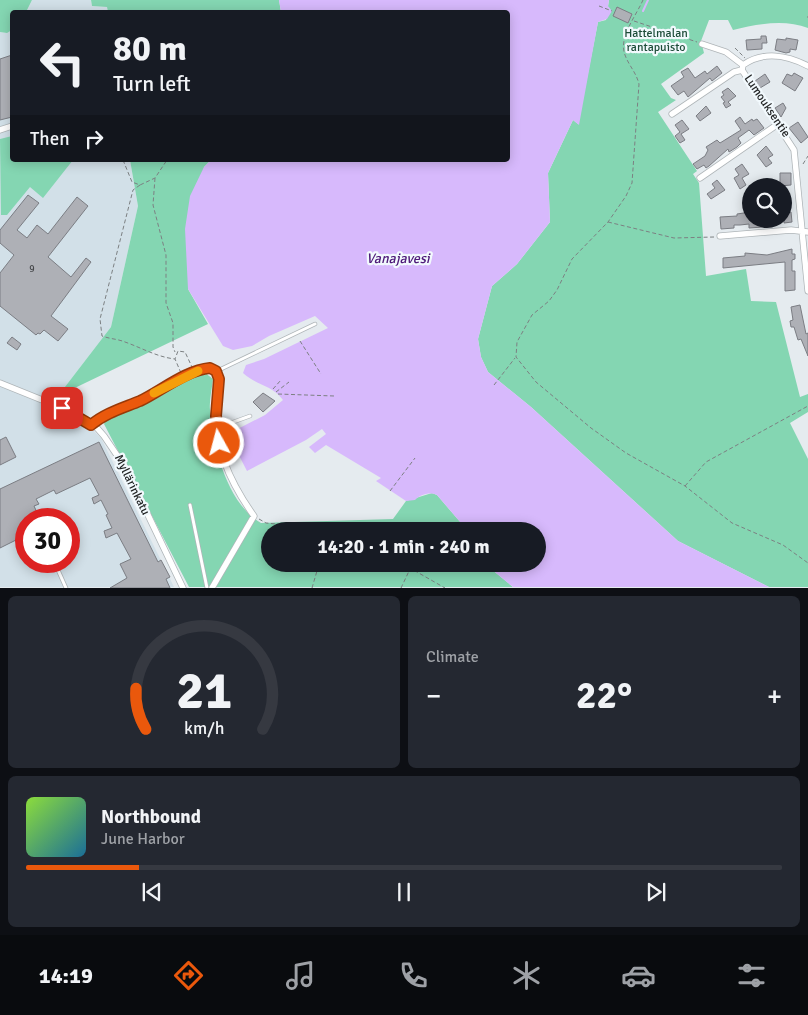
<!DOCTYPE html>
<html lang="en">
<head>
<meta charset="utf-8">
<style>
	:root { --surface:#171b24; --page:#242831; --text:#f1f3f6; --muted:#9ea1a6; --line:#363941; --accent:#ea580c }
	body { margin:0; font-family:Signika,sans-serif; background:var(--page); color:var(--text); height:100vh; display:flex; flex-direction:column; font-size:19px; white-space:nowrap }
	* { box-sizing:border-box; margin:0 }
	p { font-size:16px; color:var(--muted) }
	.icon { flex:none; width:28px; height:28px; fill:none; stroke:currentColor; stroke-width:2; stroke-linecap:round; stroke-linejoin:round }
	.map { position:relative; height:588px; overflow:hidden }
	.drawer { display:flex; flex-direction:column; gap:8px; padding:8px; background:#0d0f14; flex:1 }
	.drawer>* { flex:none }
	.hud { position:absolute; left:10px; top:10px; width:500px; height:152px; border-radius:5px; box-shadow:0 2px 12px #0003; background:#171b24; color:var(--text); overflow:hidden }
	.buttons { position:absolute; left:742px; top:178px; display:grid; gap:10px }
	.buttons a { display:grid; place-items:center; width:50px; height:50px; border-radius:50%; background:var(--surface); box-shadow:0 2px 12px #0003; font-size:25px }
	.speed { position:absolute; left:15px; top:508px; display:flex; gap:10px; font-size:25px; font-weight:700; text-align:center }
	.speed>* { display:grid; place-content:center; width:65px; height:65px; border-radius:50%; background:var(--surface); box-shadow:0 2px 12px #0003; line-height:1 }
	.speed .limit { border:8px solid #d22; background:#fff; color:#111 }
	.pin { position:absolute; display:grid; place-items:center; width:42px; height:42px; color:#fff; margin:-21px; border-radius:10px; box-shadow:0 2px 8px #0006 }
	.me { position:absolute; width:55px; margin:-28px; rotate:353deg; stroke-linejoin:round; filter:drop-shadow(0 0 4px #0008) }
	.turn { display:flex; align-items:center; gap:18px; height:105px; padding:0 20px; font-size:22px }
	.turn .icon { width:65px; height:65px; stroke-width:2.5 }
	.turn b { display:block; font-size:35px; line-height:42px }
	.then { display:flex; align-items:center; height:48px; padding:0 20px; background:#0003; gap:10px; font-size:19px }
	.big { font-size:38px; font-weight:700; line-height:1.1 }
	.drawer .card { flex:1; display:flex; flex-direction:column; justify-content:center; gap:8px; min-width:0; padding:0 18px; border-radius:8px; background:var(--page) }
	.drawer .dial { align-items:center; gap:0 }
	.dial svg { height:130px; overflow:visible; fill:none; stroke:var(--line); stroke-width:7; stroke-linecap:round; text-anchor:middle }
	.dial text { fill:var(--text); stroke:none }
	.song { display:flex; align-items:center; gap:15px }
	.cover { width:60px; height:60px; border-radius:8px; background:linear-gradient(135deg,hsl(90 70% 55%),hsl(200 70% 35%)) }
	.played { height:5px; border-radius:2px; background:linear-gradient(90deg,var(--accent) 15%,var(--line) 15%) }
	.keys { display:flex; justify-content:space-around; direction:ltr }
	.heat { display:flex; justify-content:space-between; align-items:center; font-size:28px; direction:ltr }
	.drawer .tiles { flex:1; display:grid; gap:8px; grid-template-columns:1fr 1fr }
	.card:last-child { grid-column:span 2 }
	.trip { position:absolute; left:261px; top:522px; width:285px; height:50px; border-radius:25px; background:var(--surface); box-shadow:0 2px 12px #0003; font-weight:700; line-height:50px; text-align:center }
	.dock { display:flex; height:80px; justify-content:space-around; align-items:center; background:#090b0e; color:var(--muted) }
	.dock .icon { width:35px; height:35px }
	.dock .on { color:var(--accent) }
	.dock b { font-size:22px; color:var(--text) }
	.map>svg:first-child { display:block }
	.built { fill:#d2e0e8; fill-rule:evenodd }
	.green { fill:#84d6b2 }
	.water { fill:#d7b9fc }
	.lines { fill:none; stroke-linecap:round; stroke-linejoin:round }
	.stream { stroke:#d7b9fc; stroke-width:2 }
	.building { fill:#aeb0b6; stroke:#7b7d83 }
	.lane-casing { stroke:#afb5b8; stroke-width:4.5 }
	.street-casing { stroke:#afb5b8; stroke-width:7 }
	.path { stroke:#7c8082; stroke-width:1; stroke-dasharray:4 2.5; stroke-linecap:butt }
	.lane { stroke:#fff; stroke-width:3 }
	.street { stroke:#fff; stroke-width:5.5 }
	.route-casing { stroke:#983908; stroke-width:12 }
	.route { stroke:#ea580c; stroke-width:9 }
	.slow { stroke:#f59e0b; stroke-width:9 }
	.labels { text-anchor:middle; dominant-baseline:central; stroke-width:4.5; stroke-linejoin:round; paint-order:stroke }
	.number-label { font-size:10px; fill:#46484b }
	.park-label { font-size:12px; fill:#1d4c39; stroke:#f2f9fd }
	.street-label { font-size:12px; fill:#242627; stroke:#f2f9fd }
	.water-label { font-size:14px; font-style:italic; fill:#4e1a79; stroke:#f2f9fd }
</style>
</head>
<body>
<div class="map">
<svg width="808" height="588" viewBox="0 0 808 588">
	<rect width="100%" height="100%" fill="#e5ebef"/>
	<path class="built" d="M32 0H91L92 6 107 7 108 12H26Z
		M12 30V160H130L138 206 111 327 58 396 101 438 174 587H0V32L7 33ZM26 519H69V561H26Z"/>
	<path class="green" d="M0 0H32L26 12H12V30L7 33 0 32Z
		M91 0H279L281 12H108L107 7 92 6Z
		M609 0H808V28C785 19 756 24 733 30L728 20H709L701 41 704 53 661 84 671 98 676 100 658 112 697 171 693 174 699 183 706 276 746 269 751 301 776 302 800 397 808 394V412L790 423 808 459V587H769L678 541 531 407 488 372 481 357 478 339 492 286 517 264 550 222 548 173 573 120 578 124 598 22 606 20Z
		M12 136V160H73L43 198 30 187 7 215H1L0 139Z
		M130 160H211L204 167 188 289 208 324 58 396 111 327 138 206Z
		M204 372 213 379C212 389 209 401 210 410 214 448 226 502 261 523L393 519 406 501 432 493 437 495 461 523 462 531H270V564H485L513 587H189L104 424 106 419 157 395 186 377Z"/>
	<path class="water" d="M279 0H609L608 6 612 11 607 19 598 22 579 125 573 120 548 173 550 222 517 264 492 286 478 339 481 357 488 372 531 407 678 541 769 587H513L485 564H538V531H462L461 523 437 495C430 492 421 494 415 500L406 501 376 481 381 478 326 445 315 453 309 447 326 434 322 429 306 440 247 471 228 434 265 415 283 400C271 384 257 386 243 373L246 365 264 359 328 328 315 316 269 336 252 346 233 350 223 346 188 289 185 229 190 196 204 167 211 160H508V12H281Z"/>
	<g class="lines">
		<path class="stream" d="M643 11 648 0"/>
	</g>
	<path class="building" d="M617 7 632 14 628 23 613 16Z
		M761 36H766L767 43H762V49L747 50 746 40 761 39Z
		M786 38 798 40 796 50 790 49V52L786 53 775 50 777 39 786 40Z
		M12 55V117L0 120V59Z
		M717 66 722 73 712 81 710 78 688 97 684 91 678 95 671 86 684 77 681 72 688 68 695 78 705 71 707 74Z
		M794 73 803 78 795 91 782 83 787 74 792 76Z
		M765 74 770 82 760 88 755 81Z
		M728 88 736 96 728 102 731 105 726 108 723 103 725 102 721 97 724 95 722 92Z
		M783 103 786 108 781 117 775 108Z
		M706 106 711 113 700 121 696 116Z
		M740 117 745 124 752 119 753 121 757 119 764 128 754 135 749 130 738 138 741 143 737 147 729 152 728 149 709 166 706 168 704 165 697 169 693 164 705 156 708 150 706 147 717 140 720 143 741 130 735 121Z
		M682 120 689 129 681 134 685 140 680 143 675 136 680 132 675 125Z
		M798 122 808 137 801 143 789 128Z
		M766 146 773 155 768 158 772 163 766 167 757 155Z
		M742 164 749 174 742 178 746 185 740 189 734 178 739 175 735 169Z
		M780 173H791V185L780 186Z
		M717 180 725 190 711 199 707 194 715 188 712 184Z
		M28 195 39 203 17 230 27 238 37 225 48 234 77 197 88 206 48 257 71 277 86 258 91 262 51 316 68 329 58 341 44 330 40 334 38 333 36 335 0 306V273L14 255 0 243V230Z
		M750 212 751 219H762L763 227 749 228V224L740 225H734V228L721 229 720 217 737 216V214Z
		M791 212 792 222 784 223V213Z
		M792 249V254H795V259L792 260V271H795V290L785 291V262L723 268V258L745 256V253L767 255Z
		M800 305 806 334 808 333V356L801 339 798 340 794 327H791L790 321 793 320 791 307Z
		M12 337 21 344 17 350 7 343Z
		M263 393 275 401 263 412 253 402Z
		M6 437 16 457 0 465V440Z
		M99 442 158 562 161 560 170 577 166 579 170 588H110L127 578 120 564 131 559 117 533 106 538 104 531 112 528 106 515 108 514 101 500 94 504 92 498 99 495 90 478 56 494 54 490 36 499 39 504 34 506 40 519H26V535L0 548V489Z"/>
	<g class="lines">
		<g class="lane-casing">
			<path id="lane" d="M217 371 315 324
				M217 428 250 416
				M190 505 207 588
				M54 561 66 588"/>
		</g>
		<g class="street-casing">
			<path id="street" d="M702 44 726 52 743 65
				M742 70 794 150 808 291
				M742 70 743 65C763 51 787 55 808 66
				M672 114 734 72 742 70
				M0 130 12 126
				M700 178 778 124
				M720 236 791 230 808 232
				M0 383 62 408 97 428 104 436 125 467 183 588
				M91 425 100 418 141 400 202 368H210L216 371C222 386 215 402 216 417 216 452 234 488 254 516L212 588"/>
		</g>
		<path class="path" d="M643 0C636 16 618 38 625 55 629 66 636 72 639 84L632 183 626 196 608 222 572 259 557 290 549 301 532 315 517 342 516 357 536 382 591 428 626 453 685 486 732 523 783 545 808 563
			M599 6 612 11
			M807 17H808
			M634 21 697 42
			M735 48 745 58
			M123 160 132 182 140 185 155 178 167 160
			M803 164 808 156
			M155 178 153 205 166 255V303L173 323V347L175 352
			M140 185 133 190 100 319 102 336C110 339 118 339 125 342 142 348 157 357 175 359
			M608 222 674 238 714 237
			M300 341 321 374
			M181 373 175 359 178 351 185 352 192 367
			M494 385 515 358
			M273 389 281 380
			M276 392 289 382
			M278 394 334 396
			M685 486 706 462 808 406
			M390 491 415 458
			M259 519 266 523 344 531
			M403 564 445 588
			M312 588 319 564
			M401 588 410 569"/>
		<use href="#lane" class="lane"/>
		<use href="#street" class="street"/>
	</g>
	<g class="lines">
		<g class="route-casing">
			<path id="route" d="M62 408 91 425C105 413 123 408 140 401 161 391 186 370 210 368L216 371 219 379 216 416 219 443"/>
		</g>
		<use href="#route" class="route"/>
		<path class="slow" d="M154 393 198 371"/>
	</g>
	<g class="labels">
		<g class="number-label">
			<text x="32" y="269">9</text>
		</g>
		<g class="park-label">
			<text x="656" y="33">Hattelmalan<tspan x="656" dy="14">rantapuisto</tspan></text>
		</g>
		<g class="street-label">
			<text transform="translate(767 106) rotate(56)">Lumouksentie</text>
			<text transform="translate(132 485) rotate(64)">Myllärinkatu</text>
		</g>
		<g class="water-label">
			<text x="398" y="258">Vanajavesi</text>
		</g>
	</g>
</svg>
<div class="buttons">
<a><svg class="icon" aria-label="search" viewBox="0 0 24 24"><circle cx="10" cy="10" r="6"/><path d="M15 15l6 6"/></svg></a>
</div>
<div class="speed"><div class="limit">30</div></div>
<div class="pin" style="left:62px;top:408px;background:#d93025"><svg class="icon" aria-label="arrive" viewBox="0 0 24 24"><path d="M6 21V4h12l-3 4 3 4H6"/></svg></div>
<svg class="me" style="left:219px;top:443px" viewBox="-20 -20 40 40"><circle r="17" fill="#ea580c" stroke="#fff" stroke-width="3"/><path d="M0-11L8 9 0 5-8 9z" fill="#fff"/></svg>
<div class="trip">14:20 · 1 min · 240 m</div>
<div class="hud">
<div class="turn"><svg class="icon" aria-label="left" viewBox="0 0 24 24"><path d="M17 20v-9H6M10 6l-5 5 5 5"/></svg><div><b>80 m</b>Turn left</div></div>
<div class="then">Then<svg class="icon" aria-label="right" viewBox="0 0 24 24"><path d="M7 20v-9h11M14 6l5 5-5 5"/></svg></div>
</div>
</div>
<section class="drawer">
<div class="tiles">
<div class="card dial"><svg viewBox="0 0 100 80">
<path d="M14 69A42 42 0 1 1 86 69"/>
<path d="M14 69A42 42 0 0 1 8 44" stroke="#ea580c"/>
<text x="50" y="56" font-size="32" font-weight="700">21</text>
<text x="50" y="72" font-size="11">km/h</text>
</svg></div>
<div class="card"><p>Climate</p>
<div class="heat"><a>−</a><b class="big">22°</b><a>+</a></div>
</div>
<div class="card">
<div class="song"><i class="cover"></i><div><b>Northbound</b><p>June Harbor</p></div></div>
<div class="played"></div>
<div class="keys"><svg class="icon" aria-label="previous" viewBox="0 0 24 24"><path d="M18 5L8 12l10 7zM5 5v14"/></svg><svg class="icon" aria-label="pause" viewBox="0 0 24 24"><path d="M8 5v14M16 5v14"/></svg><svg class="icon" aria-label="next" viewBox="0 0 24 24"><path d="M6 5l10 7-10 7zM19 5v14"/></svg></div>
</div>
</div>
</section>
<nav class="dock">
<b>14:19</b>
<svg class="icon on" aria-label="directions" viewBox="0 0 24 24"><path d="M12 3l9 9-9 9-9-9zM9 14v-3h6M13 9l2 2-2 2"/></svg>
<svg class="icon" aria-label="music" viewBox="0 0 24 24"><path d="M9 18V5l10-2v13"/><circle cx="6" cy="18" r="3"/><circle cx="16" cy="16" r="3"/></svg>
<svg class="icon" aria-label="phone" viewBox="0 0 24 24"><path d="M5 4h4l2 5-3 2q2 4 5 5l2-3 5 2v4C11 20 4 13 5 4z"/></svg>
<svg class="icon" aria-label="climate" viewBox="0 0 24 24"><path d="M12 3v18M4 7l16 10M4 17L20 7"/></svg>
<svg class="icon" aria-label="car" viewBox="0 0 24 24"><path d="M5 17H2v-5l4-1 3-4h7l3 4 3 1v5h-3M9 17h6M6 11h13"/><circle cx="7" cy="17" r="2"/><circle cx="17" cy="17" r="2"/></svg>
<svg class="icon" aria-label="filters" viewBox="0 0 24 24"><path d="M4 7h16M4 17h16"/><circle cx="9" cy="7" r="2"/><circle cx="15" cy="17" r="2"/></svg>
</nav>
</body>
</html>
